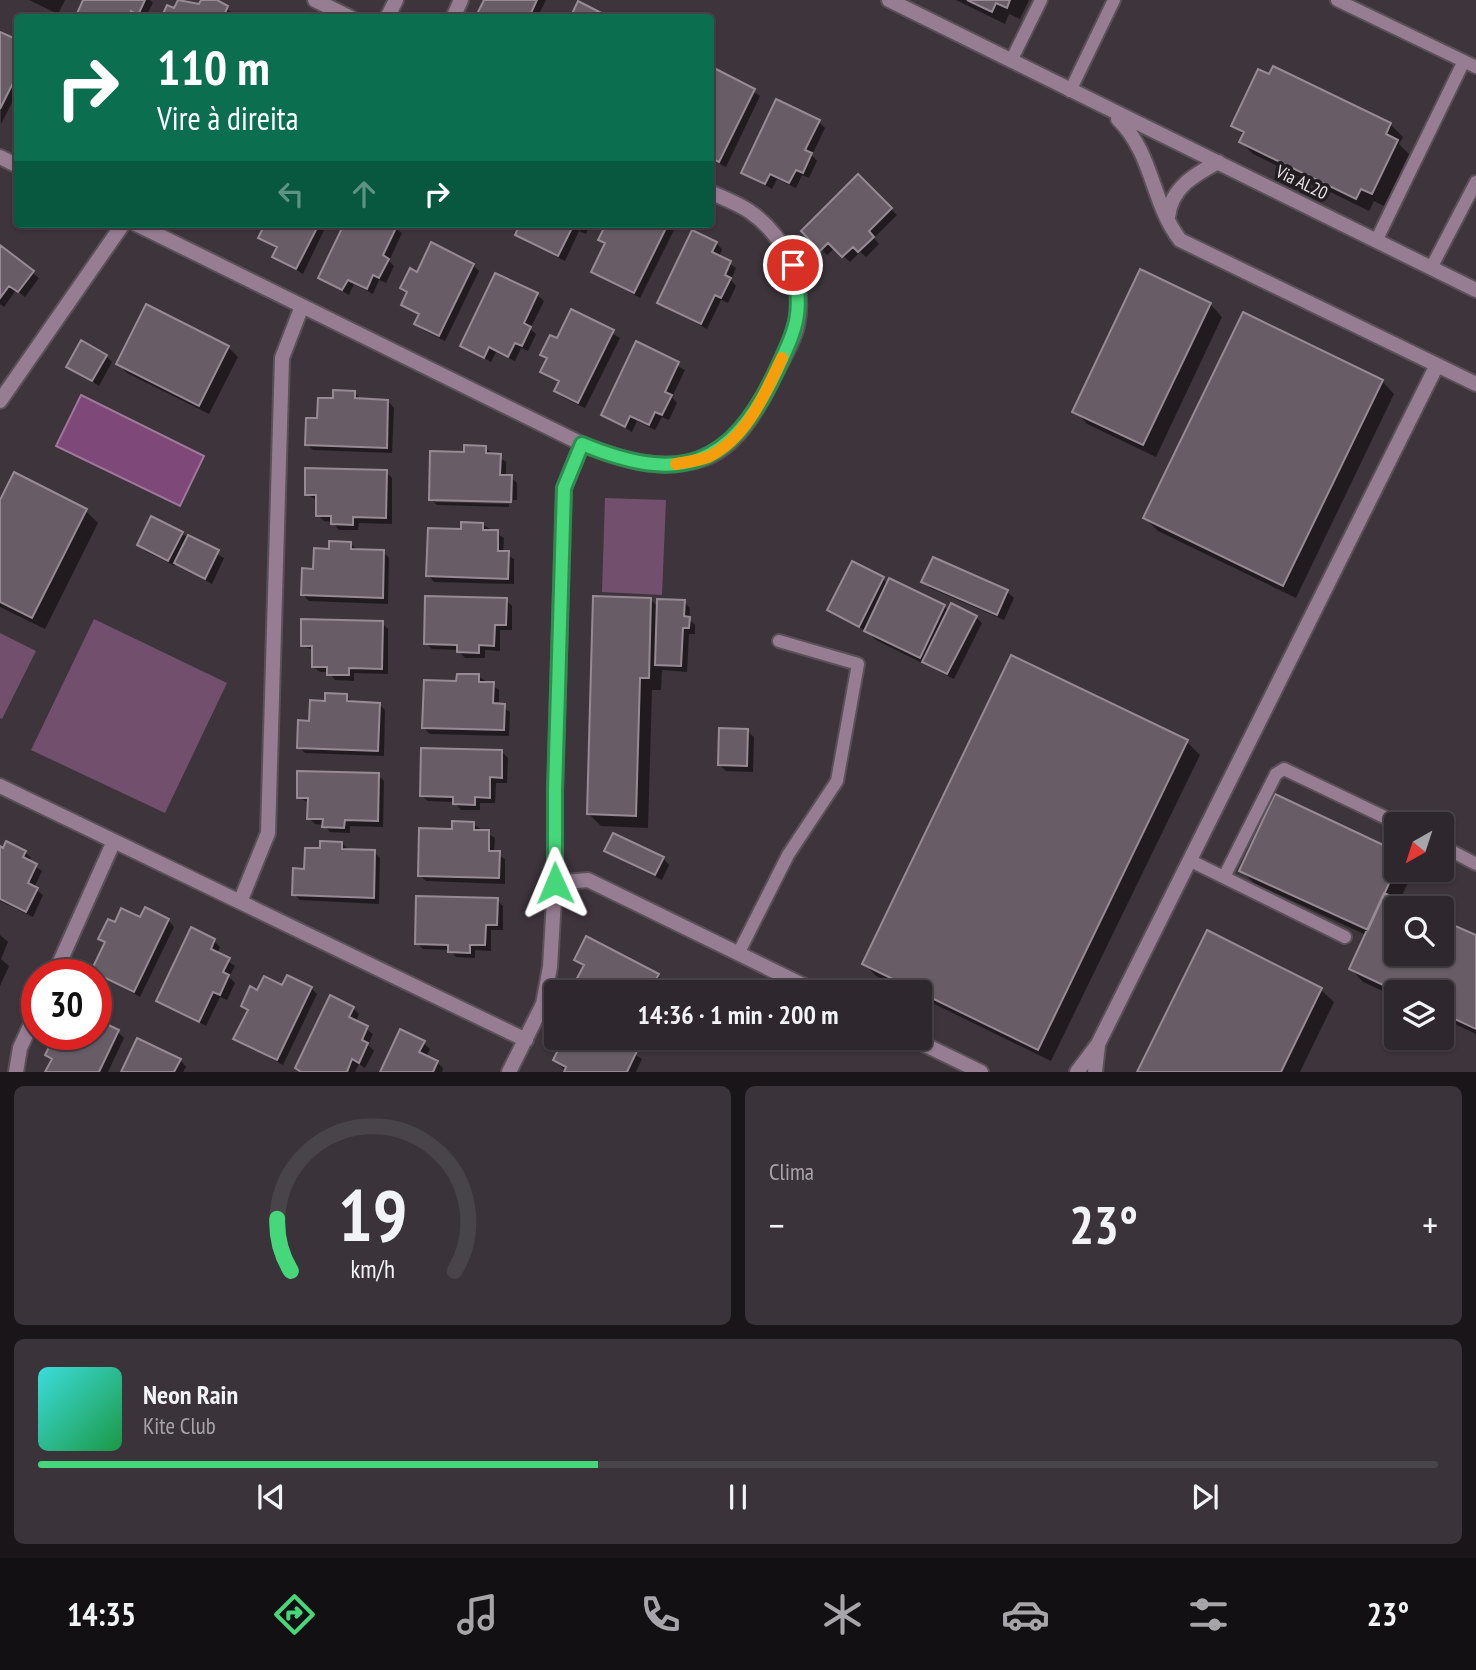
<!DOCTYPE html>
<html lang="pt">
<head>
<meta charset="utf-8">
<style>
	:root { --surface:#2e272d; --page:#3a3339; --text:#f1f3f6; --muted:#a7a5aa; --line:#494449; --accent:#46d77a }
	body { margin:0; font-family:"PT Sans Narrow",sans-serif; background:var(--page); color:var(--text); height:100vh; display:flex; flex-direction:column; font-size:26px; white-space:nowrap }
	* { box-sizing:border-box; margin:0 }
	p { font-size:23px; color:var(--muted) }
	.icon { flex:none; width:38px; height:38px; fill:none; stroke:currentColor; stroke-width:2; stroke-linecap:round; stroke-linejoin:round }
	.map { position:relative; height:1072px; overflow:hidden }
	.drawer { display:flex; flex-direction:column; gap:14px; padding:14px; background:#191519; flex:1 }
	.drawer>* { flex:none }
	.guide { position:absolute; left:14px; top:14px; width:700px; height:214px; border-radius:7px; box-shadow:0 2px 5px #0004,0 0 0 2px var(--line); background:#0b6e4f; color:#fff; overflow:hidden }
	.needle { width:46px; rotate:219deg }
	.fabs { position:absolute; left:1384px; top:812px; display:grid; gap:14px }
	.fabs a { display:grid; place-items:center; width:70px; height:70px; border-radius:7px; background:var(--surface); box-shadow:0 2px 5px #0004,0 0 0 2px var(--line); font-size:35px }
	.speed { position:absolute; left:21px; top:959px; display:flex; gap:14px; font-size:35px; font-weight:700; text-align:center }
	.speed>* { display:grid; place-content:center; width:91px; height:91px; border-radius:50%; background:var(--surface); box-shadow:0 2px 5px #0004,0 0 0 2px var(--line); line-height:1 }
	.speed .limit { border:10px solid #d22; background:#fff; color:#111 }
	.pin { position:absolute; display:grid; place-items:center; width:60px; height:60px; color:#fff; margin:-30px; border:4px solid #fff; border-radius:50%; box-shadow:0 2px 7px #0007 }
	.me { position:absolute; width:77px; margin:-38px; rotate:359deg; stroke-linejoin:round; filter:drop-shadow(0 0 5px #0008) }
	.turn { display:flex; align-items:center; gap:24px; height:147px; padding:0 28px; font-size:32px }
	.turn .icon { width:91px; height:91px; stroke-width:2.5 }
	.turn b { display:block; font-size:49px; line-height:60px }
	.lanes { display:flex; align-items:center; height:66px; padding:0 28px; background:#0003; justify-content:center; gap:35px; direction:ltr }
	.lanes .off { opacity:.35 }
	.big { font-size:52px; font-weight:700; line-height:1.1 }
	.drawer .widget { flex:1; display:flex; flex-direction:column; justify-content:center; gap:10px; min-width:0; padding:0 24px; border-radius:10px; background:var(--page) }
	.drawer .dial { align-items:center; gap:0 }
	.dial svg { height:182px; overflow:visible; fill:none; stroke:var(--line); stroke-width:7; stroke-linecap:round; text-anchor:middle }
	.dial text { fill:var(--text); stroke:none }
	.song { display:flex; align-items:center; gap:21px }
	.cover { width:84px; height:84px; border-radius:10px; background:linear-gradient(135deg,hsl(180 70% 55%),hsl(140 70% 35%)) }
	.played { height:7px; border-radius:4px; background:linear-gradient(90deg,var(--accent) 40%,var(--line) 40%) }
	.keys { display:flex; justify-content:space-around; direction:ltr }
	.heat { display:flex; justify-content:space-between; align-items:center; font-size:38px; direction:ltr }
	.drawer .tiles { flex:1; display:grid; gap:14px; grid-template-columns:1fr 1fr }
	.widget:last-child { grid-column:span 2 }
	.trip { position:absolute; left:544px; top:980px; width:388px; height:70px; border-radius:7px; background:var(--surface); box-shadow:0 2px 5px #0004,0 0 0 2px var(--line); font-weight:700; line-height:70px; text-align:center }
	.tab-bar { display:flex; height:112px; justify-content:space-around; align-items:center; background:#121012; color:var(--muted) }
	.tab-bar .icon { width:49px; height:49px }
	.tab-bar .current { color:var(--accent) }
	.tab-bar b { font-size:32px; color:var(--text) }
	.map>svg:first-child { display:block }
	.green { fill:#72506d }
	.water { fill:#7e4978; stroke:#9e779a; stroke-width:2 }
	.shadow { fill:#0007 }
	.building { fill:#685d66; stroke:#978a95; stroke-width:2 }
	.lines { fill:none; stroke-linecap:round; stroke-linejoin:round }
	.service-casing { stroke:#595058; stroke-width:16 }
	.minor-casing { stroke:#595058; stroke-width:18 }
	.tertiary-casing { stroke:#595058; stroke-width:18 }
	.service { stroke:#967d92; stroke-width:12 }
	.minor { stroke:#967d92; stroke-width:14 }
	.tertiary { stroke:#967d92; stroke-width:14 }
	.route-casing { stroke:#2e8c4f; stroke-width:18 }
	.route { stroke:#46d77a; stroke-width:12 }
	.slow { stroke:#f59e0b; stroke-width:12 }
	.labels { text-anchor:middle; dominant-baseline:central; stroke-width:7; stroke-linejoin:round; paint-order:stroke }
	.street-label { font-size:18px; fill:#e9e2e8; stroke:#221d21 }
</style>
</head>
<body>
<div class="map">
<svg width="1476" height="1072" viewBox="0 0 1476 1072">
	<rect width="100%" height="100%" fill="#3e343c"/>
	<path class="green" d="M605 498 666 500 662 595 602 592Z
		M94 619 227 683 165 813 31 750Z
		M0 633 36 651 2 719 0 718Z"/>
	<path class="water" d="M81 395 204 456 180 506 56 446Z"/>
	<path class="shadow" d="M29 0H65L58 14Z
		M85 0H150L153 3 145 18H77Z
		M180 0 200 6 203 0H213L233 13 231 18H163L174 11Z
		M486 0H546L537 18H477Z
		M956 0H1029L1020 19 1009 14 1005 24Z
		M0 34 18 42V91L1 124Z
		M713 69 760 96 726 167 710 159Z
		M819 122 825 128 812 155 817 161 809 178 802 175 796 188 777 179 772 189 743 172Z
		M1390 124 1403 137 1399 144 1409 154 1384 206 1374 201 1369 211 1253 154 1241 142 1244 136 1233 125Z
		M858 177 897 215 874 238 879 244 866 257 860 252 850 262 835 248 827 255 803 231Z
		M263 224H327L303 274 274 257 278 249 260 238 266 226Z
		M346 224H389L402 233 389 261 394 266 386 283 379 280 373 294 354 284 349 295 320 278Z
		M489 224H501L499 229Z
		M522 224H590L586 234 579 231 565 261 523 240 517 234Z
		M608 224H671L675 228 640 298 593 272 606 245 601 239Z
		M716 243 722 249 719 257 736 268 731 280 736 286 728 303 721 300 707 329 659 303Z
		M0 247 39 278 25 297 16 290 4 307 0 304Z
		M473 265 479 271 445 341 423 330 417 324 420 316 403 304 408 294 402 288 418 274Z
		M496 275 537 295 544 301 530 329 536 334 528 351 521 348 515 361 496 352 491 362 462 345Z
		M1210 304 1222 317 1156 457 1087 424 1075 411Z
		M572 311 620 338 585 408 562 397 556 391 560 383 543 372 548 360 542 355 557 341Z
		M637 344 685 370 672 397 677 403 669 420 662 417 655 430 637 421 632 432 603 414Z
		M228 347 238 357 209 414 127 373 118 364Z
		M106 356 112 362 99 386 68 366Z
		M1382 381 1394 394 1296 598 1158 531 1145 518Z
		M355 393 361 399 388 401 394 408 392 453 313 450 307 444 319 420 335 400Z
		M485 448 506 462V476L511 477 517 483V500H513V480H510L435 498V502L509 504V507L437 505 431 499 465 454Z
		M386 472 392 478V524L359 523 358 530H339L332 522 324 521 318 515V501L307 494Z
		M0 504 86 511 98 523 45 629 0 607Z
		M482 524 504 538 503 553 514 559V584L434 582 428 575 462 531Z
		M182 534 224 558 212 584 176 563 175 566 145 551 139 545Z
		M351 544 357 550 383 552 389 558 388 604 309 601 303 595 315 571 331 551Z
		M934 559 1007 592 1014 598 1004 620 930 588 924 582Z
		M883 579 888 584 944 606 949 611 976 617 982 623 954 679 876 640 866 631 829 610Z
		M650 599 659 608 684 602 690 608 689 619 695 625V634H689L687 672 662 670 661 690H652L648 828 601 826 588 813Z
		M506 600 512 606V630H500V651L485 650V658H465L458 650 432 649 426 643Z
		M382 623 388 629V674L354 673V681L335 680 329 672H320L313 666 314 651 302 645Z
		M478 676 499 690V705L510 712 509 736 430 734 424 728 458 683Z
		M346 696 352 702 379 704 385 710 384 756 305 753 299 747 326 702Z
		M747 731 754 737 753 772 726 771 720 765Z
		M1187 742 1200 755 1051 1061 920 997V992H910L876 976 864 963Z
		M502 752 508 758 507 783H496L495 803H480V810H461L454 802 428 801 421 795Z
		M378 775 384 781 383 827 350 826V833L330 832 324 825 315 824 309 818V803L298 797Z
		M1276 796 1396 852V870H1414L1399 902 1414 908H1396V954H1442V921L1476 937V1034L1442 1018V992H1396V997L1363 982 1351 969 1366 935 1254 883 1241 870Z
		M473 824 495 838 494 853 505 859V884L426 881 419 875 453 831Z
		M342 843 348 849 374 852 380 858 379 904 300 900 294 894 305 870 321 850Z
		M0 848 25 852 31 858 29 862 42 871 34 888 43 895 33 917 0 901Z
		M606 850 663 858 669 865 662 880 613 856Z
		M497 900 503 906V930H491V951L475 950V958L456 957 450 950 423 949 417 943Z
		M141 920H168L174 927 140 997 93 971 106 943 100 938 115 924Z
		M1208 933 1321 990 1334 1002 1300 1072H1139Z
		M0 935 8 942 1 959 9 966 0 986Z
		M214 941 220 947 217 954 235 966 229 977 235 983 227 1000 220 997 206 1026 158 1000Z
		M576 960 658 976 664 982 658 992H587L576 983 585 967Z
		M283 987 311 988 317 994 283 1065 235 1039 249 1012 243 1006Z
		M353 1008 359 1014 356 1022 373 1034 368 1045 374 1051 365 1068 359 1064 355 1072H300Z
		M118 1032 124 1038 108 1072H47L53 1061 47 1055 62 1041Z
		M556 1033V1038H608L642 1059 636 1072H566L555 1060 563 1044 555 1036Z
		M423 1043 430 1049 426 1057 437 1062 443 1068 442 1072H382Z
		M180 1060 186 1067 183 1072H123Z"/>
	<path class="building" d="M83 0H145L138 15 131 11 129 18H75Z
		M178 0 199 4 201 0H217L228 6 223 18H161L167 5 174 8Z
		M484 0H537L530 15 535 18H475Z
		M967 0H1010L1007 8 996 3 992 12Z
		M578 1 611 18H570Z
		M0 32 18 40V73L0 109Z
		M1273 66 1391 123 1386 134 1398 140 1372 194 1361 189 1356 199 1239 142 1244 132 1231 126 1258 69 1269 74Z
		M712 67 755 89 719 162 710 157Z
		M776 99 820 120 805 150 812 153 803 173 796 170 789 183 770 174 765 184 741 173Z
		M858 174 892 208 869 231 874 237 858 252 853 247 842 257 828 243 820 251 801 231Z
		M265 224H319L296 269 272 257 277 247 258 238Z
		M344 224 397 226 383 255 389 259 379 278 373 275 367 289 348 280 342 290 318 278Z
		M520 224H582L579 229 573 226 558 256 515 235Z
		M606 224H668L634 293 591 272 605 243 598 240Z
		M692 230 717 242 712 252 731 261 725 275 731 278 721 298 715 295 701 324 657 303Z
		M431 242 474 264 439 336 414 324 419 314 401 305 407 292 400 288 410 268 417 272Z
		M0 245 34 271 18 292 9 286 0 298Z
		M1140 269 1211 303 1143 445 1072 412Z
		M495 273 538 293 524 323 531 327 522 346 515 343 508 357 489 347 484 358 460 346Z
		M146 304 229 346 199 406 116 364Z
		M571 309 614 330 578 403 554 391 559 381 540 372 547 358 540 355 550 335 557 338Z
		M1243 312 1383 380 1283 586 1143 518Z
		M81 340 107 355 92 381 66 367Z
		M636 341 679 362 665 392 672 395 662 415 655 412 649 425 630 416 625 427 601 415Z
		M333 390 355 391V398L388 400 387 448 305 445 306 418H317L318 398H333Z
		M464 445 486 446V453L501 454 500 475H512L511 502 429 500 430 451 464 452Z
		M305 468 387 470 386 518 353 517V525L331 524V516H316V495H305Z
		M14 472 87 509 32 618 0 602V500Z
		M151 516 183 532 168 561 137 545Z
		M461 522 483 523V530H498V551H509L508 579 426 576 428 528 461 529Z
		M188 535 219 550 205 579 174 563Z
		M329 541 351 542V549L384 550 383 598 301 595 302 568 313 569 314 548 329 549Z
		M933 557 1008 590 997 615 921 582Z
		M852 561 884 577 859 627 827 610Z
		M889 578 945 605 920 658 864 631Z
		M425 596 507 598 506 625H495L494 646 479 645V653L457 652V645L424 644Z
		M593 596 651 598 649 678H640L636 816 587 814Z
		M657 599 685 600 684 616 690 617 689 628H683L681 666 655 665Z
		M951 603 977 616 947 674 922 662Z
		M301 619 383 621 382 669 349 668V675H327V667H312V646H301Z
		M1011 655 1188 740 1038 1050 862 964Z
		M457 674H479V682H494L493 703 505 704 504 730 422 728 424 680 456 681Z
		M325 693 347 694V701L380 703 378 751 297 748 298 720 309 721 310 700 325 701Z
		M719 728 748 729 747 766 718 765Z
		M421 748 502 750V778L490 777V798L475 797V805L453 804V797L420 796Z
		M297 771 379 773 378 821 345 820 344 828 322 827 323 819H307L308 798H297Z
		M1275 794 1396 851V868L1368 930 1239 871Z
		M452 821 474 822V830H489V851H500L499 878 418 876 419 828 452 829Z
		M613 833 664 857 655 875 604 851Z
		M6 841 26 851 23 857 37 864 28 883 38 888 26 912 0 899V846L3 848Z
		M320 841 342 842V849L375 850 374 898 292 895 293 868 304 869 305 848H320Z
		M1384 893 1418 908H1396V954H1442V920L1476 935V1029L1442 1013V992H1398L1349 969Z
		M416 896 498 898 497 925H486L485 945H470V953L448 952V945L415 944Z
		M145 907 169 919 134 992 91 971 105 942 98 939 108 919 115 922 121 908 140 917Z
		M191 927 215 939 211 949 230 958 223 972 229 975 220 995 213 992 199 1022 156 1001Z
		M1207 930 1322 988 1281 1072H1137Z
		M586 936 659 974 649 992H587L574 984 584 965 574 960Z
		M287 975 312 987 277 1060 233 1039 248 1010 241 1006 250 986 257 990 264 976 282 985Z
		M330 995 354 1007 349 1017 368 1026 362 1040 368 1043 359 1063 352 1059 347 1072H301L295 1068Z
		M96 1019 119 1030 99 1072H45L52 1059 45 1055 55 1035 61 1039 63 1034H96Z
		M400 1029 425 1041 419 1052 438 1061 433 1072H380Z
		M556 1029V1038H612L637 1051 627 1072H564L566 1067 553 1060 562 1042 552 1037Z
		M137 1038 181 1059 174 1072H121Z"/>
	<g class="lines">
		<g class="service-casing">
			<path id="service" d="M1337 0 1476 67
				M1011 61 1041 0
				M1070 91 1114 0
				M1376 241 1464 61
				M1431 268 1476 182
				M1442 846 1476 864
				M1191 861 1345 937
				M1224 877 1276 774 1284 769 1399 824
				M738 954 788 855 837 781 858 664 779 641"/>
		</g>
		<g class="minor-casing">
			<path id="minor" d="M315 0 351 18
				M387 18 396 0
				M453 18 461 0
				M0 157 18 166
				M136 224 582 444C622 460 662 473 705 458 735 447 757 411 770 384 778 366 793 345 797 326 806 283 786 236 749 211 737 203 723 198 710 192
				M0 401 123 224
				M0 786 526 1040
				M555 883 588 880 817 992
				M240 902 268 833 282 358 302 306
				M54 975 114 841
				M911 1038 981 1072
				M16 1072 20 1048 37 1011
				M509 1072 543 1004 550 967 555 883V791L564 488 582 444"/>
		</g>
		<g class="tertiary-casing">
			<path id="tertiary" d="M889 0 1476 290
				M1118 119C1154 155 1151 202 1180 240L1476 384
				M1168 217C1171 188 1194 175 1218 162
				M1077 1072 1098 1044 1437 365
				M1095 1072 1098 1045"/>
		</g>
		<use href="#service" class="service"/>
		<use href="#minor" class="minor"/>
		<use href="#tertiary" class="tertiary"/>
	</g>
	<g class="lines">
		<g class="route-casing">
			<path id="route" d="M555 883V791L564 488 582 444C679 484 730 469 776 372 796 328 804 314 793 265"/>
		</g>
		<use href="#route" class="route"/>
		<path class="slow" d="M676 464C686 462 698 461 708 457 746 439 765 394 782 358"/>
	</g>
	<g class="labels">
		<g class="street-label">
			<text transform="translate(1302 182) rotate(26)">Via AL20</text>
		</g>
	</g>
</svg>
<div class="fabs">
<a><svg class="needle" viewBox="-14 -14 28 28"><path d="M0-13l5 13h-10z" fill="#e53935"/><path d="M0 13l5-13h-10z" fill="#a7a5aa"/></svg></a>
<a><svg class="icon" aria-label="search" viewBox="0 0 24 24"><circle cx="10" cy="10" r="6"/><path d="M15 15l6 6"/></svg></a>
<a><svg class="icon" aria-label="layers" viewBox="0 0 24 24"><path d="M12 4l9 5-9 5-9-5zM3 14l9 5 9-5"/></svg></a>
</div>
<div class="speed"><div class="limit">30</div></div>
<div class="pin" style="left:793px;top:265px;background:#d93025"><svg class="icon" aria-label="arrive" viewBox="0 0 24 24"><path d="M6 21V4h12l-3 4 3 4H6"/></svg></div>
<svg class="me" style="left:555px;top:883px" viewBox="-20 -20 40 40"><path d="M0-17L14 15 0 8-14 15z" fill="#46d77a" stroke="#fff" stroke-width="4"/></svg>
<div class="trip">14:36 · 1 min · 200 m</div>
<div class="guide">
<div class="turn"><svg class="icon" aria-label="right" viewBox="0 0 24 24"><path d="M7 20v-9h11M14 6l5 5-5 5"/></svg><div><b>110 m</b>Vire à direita</div></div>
<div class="lanes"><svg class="icon off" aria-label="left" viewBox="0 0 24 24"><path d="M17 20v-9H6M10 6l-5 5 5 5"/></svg><svg class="icon off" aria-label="ahead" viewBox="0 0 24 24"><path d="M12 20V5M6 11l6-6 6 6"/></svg><svg class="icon" aria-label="right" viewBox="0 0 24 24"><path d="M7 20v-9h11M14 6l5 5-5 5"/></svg></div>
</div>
</div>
<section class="drawer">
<div class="tiles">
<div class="widget dial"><svg viewBox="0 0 100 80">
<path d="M14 69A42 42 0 1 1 86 69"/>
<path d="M14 69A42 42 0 0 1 8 46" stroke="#46d77a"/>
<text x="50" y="56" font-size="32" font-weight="700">19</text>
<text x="50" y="72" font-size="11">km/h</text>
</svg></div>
<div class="widget"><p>Clima</p>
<div class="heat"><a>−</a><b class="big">23°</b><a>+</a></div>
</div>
<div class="widget">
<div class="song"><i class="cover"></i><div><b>Neon Rain</b><p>Kite Club</p></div></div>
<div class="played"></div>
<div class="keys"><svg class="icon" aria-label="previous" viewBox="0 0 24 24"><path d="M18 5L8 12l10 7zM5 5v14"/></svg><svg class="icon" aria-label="pause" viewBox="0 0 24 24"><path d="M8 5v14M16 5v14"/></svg><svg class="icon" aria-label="next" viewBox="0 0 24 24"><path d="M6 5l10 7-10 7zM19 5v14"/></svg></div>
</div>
</div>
</section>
<nav class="tab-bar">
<b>14:35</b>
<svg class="icon current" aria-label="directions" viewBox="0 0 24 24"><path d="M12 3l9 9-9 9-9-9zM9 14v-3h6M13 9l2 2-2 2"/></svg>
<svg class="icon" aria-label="music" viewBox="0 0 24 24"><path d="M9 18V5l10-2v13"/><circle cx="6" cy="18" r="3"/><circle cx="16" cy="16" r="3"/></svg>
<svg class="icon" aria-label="phone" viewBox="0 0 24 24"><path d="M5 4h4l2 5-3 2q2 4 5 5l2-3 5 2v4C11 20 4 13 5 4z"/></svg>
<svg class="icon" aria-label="climate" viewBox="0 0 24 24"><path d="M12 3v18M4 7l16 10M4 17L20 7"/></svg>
<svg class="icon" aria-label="car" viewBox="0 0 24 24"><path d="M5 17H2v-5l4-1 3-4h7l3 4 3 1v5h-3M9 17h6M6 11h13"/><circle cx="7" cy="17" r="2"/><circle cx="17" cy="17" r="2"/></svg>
<svg class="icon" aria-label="filters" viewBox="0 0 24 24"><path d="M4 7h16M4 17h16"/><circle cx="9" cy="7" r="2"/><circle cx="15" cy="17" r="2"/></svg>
<b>23°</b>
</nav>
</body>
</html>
